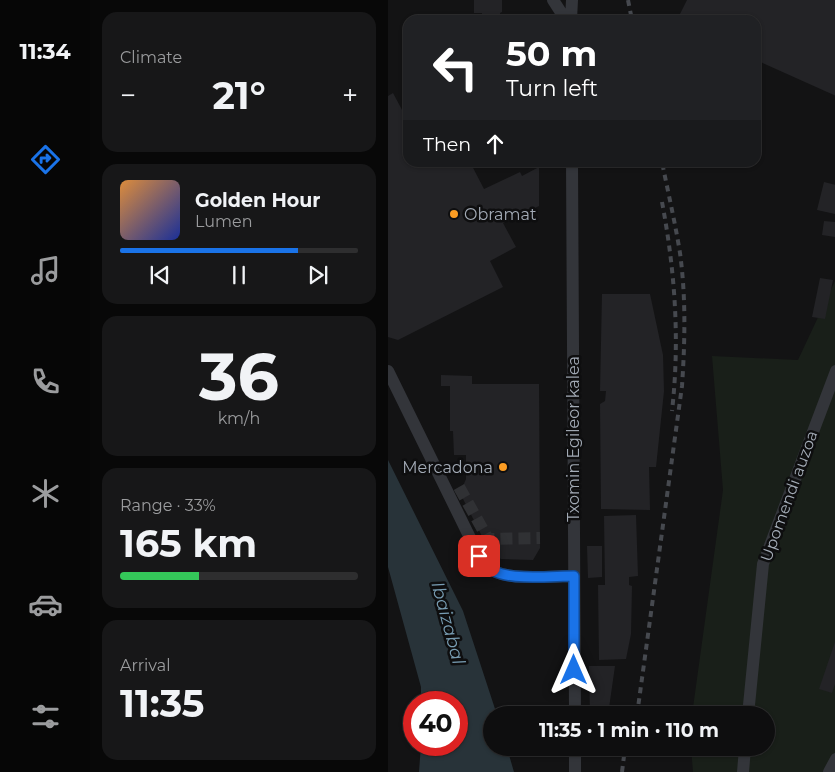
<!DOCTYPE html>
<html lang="en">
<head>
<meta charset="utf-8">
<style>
	:root { --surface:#0e0e0f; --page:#171718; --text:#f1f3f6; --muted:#9b9c9e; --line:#2e2e2f; --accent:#1a73e8 }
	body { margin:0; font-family:Montserrat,sans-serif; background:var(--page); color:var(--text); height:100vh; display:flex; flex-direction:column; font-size:19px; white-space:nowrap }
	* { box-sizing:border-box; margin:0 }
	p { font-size:16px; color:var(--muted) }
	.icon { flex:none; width:28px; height:28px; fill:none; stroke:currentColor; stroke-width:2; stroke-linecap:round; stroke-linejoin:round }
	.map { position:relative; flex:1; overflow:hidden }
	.details { display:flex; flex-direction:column; gap:12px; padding:12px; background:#080808; width:298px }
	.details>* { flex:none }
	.top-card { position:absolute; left:15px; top:15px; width:358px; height:152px; border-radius:15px; box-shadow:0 1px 4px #0004,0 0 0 1px var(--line); background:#202124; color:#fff; overflow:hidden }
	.speed { position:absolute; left:15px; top:691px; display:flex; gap:10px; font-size:25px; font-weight:700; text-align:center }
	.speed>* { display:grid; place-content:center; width:65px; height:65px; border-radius:50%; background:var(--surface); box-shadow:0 1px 4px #0004,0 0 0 1px var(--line); line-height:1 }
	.speed .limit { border:8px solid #d22; background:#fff; color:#111 }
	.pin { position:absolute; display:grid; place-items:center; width:42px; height:42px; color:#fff; margin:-21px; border-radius:10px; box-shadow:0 2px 8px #0006 }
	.me { position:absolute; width:55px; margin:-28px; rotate:0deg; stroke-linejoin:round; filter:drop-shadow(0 0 4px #0008) }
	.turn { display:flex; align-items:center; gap:18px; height:105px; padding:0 20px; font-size:22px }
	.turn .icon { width:65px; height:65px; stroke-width:2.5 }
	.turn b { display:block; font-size:35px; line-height:42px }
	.then { display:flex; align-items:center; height:48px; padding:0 20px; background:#0003; gap:10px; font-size:19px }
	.big { font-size:38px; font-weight:700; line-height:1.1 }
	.details .widget { flex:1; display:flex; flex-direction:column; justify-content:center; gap:8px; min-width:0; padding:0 18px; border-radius:15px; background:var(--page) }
	.details .dial { align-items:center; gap:0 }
	.dial b { font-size:65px; line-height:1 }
	.song { display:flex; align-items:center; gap:15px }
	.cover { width:60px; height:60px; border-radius:8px; background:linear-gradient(135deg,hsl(30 70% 55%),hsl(230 70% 35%)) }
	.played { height:5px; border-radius:2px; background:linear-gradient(90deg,var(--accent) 75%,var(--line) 75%) }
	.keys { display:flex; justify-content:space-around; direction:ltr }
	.heat { display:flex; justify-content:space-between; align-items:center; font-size:28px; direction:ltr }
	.charge { height:8px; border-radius:4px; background:linear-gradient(90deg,#34c759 33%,var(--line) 0) }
	.trip { position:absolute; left:95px; top:706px; width:292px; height:50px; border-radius:25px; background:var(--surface); box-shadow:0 1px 4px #0004,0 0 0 1px var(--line); font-weight:700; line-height:50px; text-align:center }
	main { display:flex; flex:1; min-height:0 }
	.tab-bar { display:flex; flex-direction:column; width:90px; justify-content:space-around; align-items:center; background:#060606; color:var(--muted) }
	.tab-bar .icon { width:35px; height:35px }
	.tab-bar .active { color:var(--accent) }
	.tab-bar b { font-size:22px; color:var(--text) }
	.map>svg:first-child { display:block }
	.green { fill:#191f19 }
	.water { fill:#283339 }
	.building { fill:#232326 }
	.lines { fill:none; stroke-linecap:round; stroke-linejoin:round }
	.minor-tunnel { stroke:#303134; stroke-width:12; stroke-dasharray:12 6; stroke-linecap:butt }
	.minor { stroke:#33353a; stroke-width:12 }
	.rail { stroke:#46494f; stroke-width:4; stroke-dasharray:6 5; stroke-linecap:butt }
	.route-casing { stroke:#114b97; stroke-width:12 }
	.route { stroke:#1a73e8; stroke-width:9 }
	.poi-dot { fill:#fc9d23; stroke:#0e0e0f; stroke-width:2 }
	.labels { text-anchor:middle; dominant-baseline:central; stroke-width:5; stroke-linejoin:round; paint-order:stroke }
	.poi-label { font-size:16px; fill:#a3abb6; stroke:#0e0e0f; text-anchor:start }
	.street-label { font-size:16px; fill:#a3abb6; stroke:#0e0e0f }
	.water-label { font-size:18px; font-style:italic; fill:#789db3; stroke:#0e0e0f }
</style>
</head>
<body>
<main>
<nav class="tab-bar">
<b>11:34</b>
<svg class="icon active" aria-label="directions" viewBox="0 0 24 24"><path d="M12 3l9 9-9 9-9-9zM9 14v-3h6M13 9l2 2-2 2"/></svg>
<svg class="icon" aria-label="music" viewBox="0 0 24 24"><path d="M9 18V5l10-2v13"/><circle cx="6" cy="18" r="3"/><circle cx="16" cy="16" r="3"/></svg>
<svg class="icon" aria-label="phone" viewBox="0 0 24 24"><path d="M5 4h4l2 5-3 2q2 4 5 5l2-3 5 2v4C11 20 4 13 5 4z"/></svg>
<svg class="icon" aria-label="climate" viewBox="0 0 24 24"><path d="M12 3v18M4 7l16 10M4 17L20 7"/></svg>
<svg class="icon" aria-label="car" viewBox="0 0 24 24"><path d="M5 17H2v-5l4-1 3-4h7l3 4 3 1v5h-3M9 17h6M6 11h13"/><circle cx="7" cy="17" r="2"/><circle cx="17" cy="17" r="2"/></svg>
<svg class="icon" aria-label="filters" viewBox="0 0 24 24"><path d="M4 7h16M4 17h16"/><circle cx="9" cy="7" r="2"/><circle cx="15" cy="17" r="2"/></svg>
</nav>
<section class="details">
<div class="widget"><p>Climate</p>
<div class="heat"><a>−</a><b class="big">21°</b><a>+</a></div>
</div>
<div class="widget">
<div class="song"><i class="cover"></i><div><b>Golden Hour</b><p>Lumen</p></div></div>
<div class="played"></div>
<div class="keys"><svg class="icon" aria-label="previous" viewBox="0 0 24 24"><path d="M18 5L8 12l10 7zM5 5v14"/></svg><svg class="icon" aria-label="pause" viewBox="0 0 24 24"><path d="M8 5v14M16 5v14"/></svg><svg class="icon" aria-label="next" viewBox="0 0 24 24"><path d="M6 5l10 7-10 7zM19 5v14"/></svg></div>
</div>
<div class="widget dial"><b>36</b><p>km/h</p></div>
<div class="widget"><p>Range · 33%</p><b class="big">165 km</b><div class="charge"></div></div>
<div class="widget"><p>Arrival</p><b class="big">11:35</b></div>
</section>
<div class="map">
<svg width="448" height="772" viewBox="0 0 448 772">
	<rect width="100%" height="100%" fill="#131314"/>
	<path class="green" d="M447 281V772H305L303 748H379V715H304L335 490 324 356 410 360Z"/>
	<path class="water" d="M0 460 75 611 109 715H104V748H119L126 772H31L33 745H69V702H33V687L0 567Z"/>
	<path class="building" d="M86 0H114V12L112 13V20H94V13H86Z
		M299 0H448V96L368 60V20H289Z
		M5 93 20 121V162H82L96 189 132 172 134 176 151 167V206L115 223 128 247 102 261 115 287 10 340 0 337V96Z
		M436 182 448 185 447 214 429 210Z
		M436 221 448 222 447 237 434 235Z
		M432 278 445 280 437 319 424 317Z
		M214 294H262L275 355 276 391 268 467H261L262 510 213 509 212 404 217 401 218 391H212Z
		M53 375 84 376V384H151L152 548 145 560 113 559 104 553 98 544 72 493 78 479V455H66L65 431H62V386H53Z
		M248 515 250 576 241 577V585L244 586 243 634 238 659 211 660 210 585H217L216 516Z
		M199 546H214V577L200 578Z
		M448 639V681L444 693 431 689Z
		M201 666H227L220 715H202Z"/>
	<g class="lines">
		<path class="minor-tunnel" d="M71 487 100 539 152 538"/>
		<path class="minor" d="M165 0 174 14 183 20
			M183 20 184 0
			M184 162 187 715
			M0 371 91 556C96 562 101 569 108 572 126 580 165 576 186 576
			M360 715 375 564 448 371
			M187 748V772
			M355 772 357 748
			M441 772 448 759"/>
		<path class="rail" d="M240 0 244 20
			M274 202C287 271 292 340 284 411
			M249 715 294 386C297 342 298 297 292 253 287 222 280 192 274 162
			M234 772 237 748"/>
	</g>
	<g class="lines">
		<g class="route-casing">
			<path id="route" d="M91 556C96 562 101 569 108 572 126 580 165 576 186 576V670"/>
		</g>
		<use href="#route" class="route"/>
	</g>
	<g class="poi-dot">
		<circle cx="66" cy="214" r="5"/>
		<circle cx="115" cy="467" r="5"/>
	</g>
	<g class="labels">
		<g class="poi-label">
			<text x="76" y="214">Obramat</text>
			<text x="105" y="467" text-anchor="end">Mercadona</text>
		</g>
		<g class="street-label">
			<text transform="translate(185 439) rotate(-90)">Txomin Egileor kalea</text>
			<text transform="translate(401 496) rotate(-70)">Upomendi auzoa</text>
		</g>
		<g class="water-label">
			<text transform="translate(60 623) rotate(75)">Ibaizabal</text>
		</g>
	</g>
</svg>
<div class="speed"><div class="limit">40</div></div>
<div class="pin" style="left:91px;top:556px;background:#d93025"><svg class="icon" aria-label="arrive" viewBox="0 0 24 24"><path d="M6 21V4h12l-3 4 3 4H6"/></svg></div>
<svg class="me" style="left:186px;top:670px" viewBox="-20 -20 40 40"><path d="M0-17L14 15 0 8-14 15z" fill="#1a73e8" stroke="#fff" stroke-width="4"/></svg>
<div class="trip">11:35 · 1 min · 110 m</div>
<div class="top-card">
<div class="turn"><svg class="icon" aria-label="left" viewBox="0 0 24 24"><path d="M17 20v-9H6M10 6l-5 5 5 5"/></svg><div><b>50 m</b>Turn left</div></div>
<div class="then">Then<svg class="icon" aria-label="ahead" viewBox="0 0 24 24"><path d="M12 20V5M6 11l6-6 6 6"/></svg></div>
</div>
</div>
</main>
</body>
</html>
